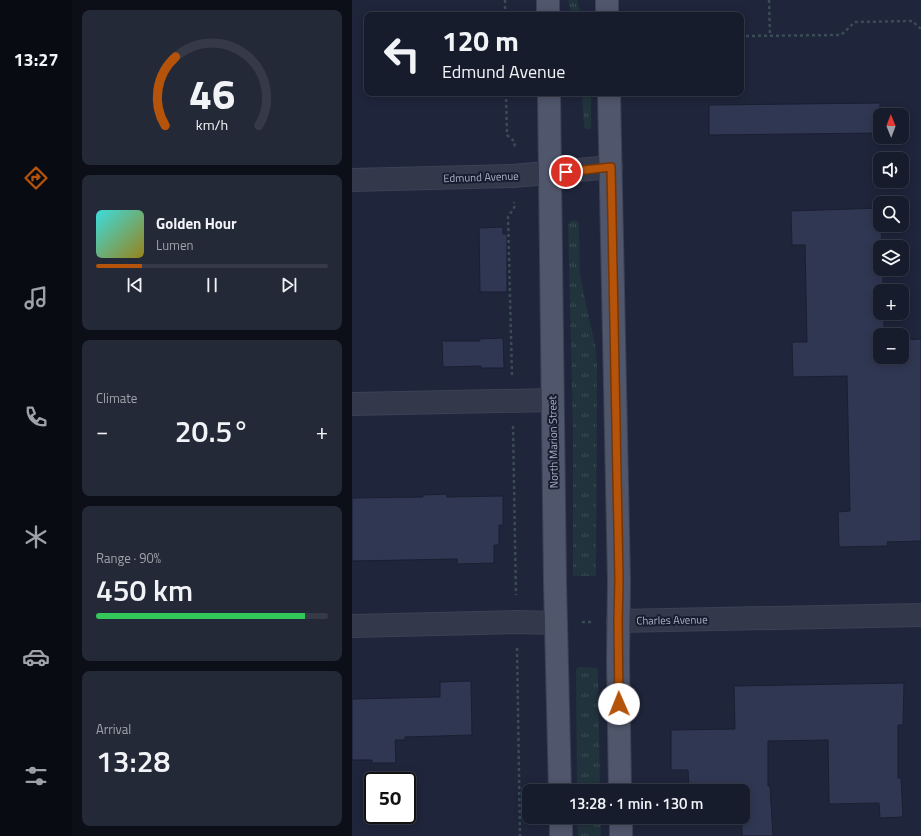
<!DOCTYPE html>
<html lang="en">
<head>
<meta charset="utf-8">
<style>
	:root { --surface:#171c2c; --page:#242938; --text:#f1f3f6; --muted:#9ea1a9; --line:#363a48; --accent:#b45309 }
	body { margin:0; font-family:"Titillium Web",sans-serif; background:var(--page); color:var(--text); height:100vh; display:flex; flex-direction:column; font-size:15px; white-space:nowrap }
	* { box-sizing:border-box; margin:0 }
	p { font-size:13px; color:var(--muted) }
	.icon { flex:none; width:22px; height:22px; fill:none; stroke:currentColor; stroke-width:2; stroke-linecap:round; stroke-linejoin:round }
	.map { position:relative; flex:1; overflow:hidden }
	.sheet { display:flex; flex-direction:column; gap:10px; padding:10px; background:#0d0f18; width:280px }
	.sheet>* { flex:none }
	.top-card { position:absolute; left:12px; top:12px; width:380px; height:84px; border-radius:8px; box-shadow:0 2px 10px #0003,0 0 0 1px var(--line); background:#171c2c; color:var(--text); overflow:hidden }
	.needle { width:26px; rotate:359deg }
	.controls { position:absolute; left:521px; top:108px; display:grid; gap:8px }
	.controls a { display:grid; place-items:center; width:36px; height:36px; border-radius:8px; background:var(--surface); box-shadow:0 2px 10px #0003,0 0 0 1px var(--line); font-size:20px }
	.speed { position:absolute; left:12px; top:772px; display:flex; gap:8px; font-size:20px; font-weight:700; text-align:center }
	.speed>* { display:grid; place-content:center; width:52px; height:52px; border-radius:50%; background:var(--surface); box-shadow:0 2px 10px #0003,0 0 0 1px var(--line); line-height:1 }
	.speed .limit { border:2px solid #111; border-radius:6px; background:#fff; color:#111 }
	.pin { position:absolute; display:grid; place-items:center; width:34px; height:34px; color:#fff; margin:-17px; border:2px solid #fff; border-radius:50%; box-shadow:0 1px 4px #0007 }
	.me { position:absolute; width:44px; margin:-22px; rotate:359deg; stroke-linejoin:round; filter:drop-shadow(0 0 3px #0008) }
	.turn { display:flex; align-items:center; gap:14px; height:84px; padding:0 12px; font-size:18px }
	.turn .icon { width:52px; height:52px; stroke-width:2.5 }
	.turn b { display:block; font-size:28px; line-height:34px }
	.big { font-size:30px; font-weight:600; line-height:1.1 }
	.sheet .card { flex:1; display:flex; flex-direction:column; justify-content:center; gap:6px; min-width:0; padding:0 14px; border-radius:8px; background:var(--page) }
	.sheet .dial { align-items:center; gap:0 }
	.dial svg { height:104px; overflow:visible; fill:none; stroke:var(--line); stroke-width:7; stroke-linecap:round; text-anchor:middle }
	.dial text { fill:var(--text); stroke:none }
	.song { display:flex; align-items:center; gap:12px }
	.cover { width:48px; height:48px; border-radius:6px; background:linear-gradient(135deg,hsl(180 70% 55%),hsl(50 70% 35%)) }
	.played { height:4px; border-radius:2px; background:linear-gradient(90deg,var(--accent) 20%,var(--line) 20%) }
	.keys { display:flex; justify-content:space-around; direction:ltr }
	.heat { display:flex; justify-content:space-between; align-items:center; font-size:22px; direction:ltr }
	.charge { height:6px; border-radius:3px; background:linear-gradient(90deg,#34c759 90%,var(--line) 0) }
	.trip { position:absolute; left:170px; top:784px; width:228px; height:40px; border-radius:8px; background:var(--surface); box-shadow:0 2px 10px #0003,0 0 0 1px var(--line); font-weight:600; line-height:40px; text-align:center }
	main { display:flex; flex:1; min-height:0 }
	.tab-bar { display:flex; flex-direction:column; width:72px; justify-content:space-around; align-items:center; background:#090b12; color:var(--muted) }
	.tab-bar .icon { width:28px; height:28px }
	.tab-bar .current { color:var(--accent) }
	.tab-bar b { font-size:18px; color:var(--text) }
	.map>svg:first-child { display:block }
	.grass { fill:url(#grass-tufts) }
	.building { fill:#303752; stroke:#1a1f32 }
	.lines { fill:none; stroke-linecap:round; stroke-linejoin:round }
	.minor-casing { stroke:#3c4155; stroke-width:24 }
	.major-casing { stroke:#3c4155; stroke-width:24 }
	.path { stroke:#3a4c54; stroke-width:2.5; stroke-dasharray:3 3; stroke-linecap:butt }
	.minor { stroke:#33384b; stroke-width:22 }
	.major { stroke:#50566b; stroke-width:22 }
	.route-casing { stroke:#753606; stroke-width:10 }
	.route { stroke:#b45309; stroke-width:7 }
	.labels { text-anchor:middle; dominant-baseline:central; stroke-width:4; stroke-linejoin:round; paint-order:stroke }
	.street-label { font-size:11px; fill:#adb2c8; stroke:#181d30 }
</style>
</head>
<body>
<main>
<nav class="tab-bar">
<b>13:27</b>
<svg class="icon current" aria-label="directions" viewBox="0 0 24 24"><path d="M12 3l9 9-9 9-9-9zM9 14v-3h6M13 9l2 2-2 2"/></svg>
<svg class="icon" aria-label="music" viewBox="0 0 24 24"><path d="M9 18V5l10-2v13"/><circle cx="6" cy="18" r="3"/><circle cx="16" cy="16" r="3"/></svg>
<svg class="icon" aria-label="phone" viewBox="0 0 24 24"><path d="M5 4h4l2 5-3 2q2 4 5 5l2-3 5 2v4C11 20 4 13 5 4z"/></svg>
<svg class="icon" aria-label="climate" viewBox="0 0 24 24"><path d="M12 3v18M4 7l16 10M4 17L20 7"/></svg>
<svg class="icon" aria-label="car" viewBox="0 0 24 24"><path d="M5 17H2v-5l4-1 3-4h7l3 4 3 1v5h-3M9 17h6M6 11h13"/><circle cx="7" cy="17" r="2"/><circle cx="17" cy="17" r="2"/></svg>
<svg class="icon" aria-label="filters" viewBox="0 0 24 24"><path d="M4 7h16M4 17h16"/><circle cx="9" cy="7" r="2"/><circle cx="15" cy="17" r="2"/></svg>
</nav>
<section class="sheet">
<div class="card dial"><svg viewBox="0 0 100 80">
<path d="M14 69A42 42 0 1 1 86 69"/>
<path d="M14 69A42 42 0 0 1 22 16" stroke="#b45309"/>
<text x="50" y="56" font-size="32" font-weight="700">46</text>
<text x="50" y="72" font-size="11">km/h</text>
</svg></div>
<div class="card">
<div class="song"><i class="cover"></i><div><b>Golden Hour</b><p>Lumen</p></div></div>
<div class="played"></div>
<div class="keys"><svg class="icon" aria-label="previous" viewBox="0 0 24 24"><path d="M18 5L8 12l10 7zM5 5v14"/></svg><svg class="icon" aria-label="pause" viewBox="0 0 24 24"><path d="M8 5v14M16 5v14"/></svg><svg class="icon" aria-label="next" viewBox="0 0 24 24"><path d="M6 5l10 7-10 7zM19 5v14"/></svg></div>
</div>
<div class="card"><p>Climate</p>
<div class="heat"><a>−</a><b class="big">20.5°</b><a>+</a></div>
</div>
<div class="card"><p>Range · 90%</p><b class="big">450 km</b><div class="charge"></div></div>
<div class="card"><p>Arrival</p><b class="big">13:28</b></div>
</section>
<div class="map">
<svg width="569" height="836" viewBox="0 0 569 836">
	<defs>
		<pattern id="grass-tufts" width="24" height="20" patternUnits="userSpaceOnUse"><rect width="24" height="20" fill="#21333c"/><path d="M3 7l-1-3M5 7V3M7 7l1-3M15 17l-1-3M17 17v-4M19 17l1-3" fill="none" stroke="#3f4e57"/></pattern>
	</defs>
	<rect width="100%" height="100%" fill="#1f253b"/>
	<path class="grass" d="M216 0H225L229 15H220Z
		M230 93H239V129H234L232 127Z
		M222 220 226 221 227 225 228 276 243 345 245 365 244 576H221V432L216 224 218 221Z
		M228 667 245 668 246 672 248 791H225L224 671 225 668Z
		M225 817H249V836H226Z"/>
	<path class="building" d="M528 103V133L357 135V105Z
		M528 208 530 247H528V269H531V291H528V313H532V335H528V357H550V340L569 339V541L535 542 536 546 487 547 486 512 498 511 495 376 441 377 440 342H455L453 245H440L439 211Z
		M151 227V234H155V292H128L127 228Z
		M151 338 152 368H129V366L91 367 90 341H128L127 339Z
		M95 494V497L151 496V525H147V545H142V563L105 564V559L0 561V498L71 497V495Z
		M119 681 120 735 53 737V740H43L44 763H20V760H0V699L88 697V682Z
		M552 683 551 725H546V778H549L551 817 528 818 527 803 477 804 476 740 416 741V786H418L421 836H390V822H338L337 817H391V791H337L336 770H319V730L383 729 382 686Z"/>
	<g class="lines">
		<g class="minor-casing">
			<path id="minor" d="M0 180 161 176 259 167
				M0 404 200 400
				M266 621 569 615
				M0 626 165 622 204 623"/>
		</g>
		<g class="major-casing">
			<path id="major" d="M196 0V15
				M255 0V15
				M197 93 203 583 208 791
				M257 93 267 581 266 660 268 791
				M209 817V836
				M269 817V836"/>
		</g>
		<path class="path" d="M153 0V15
			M417 0 418 35
			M394 36 489 35 503 22 560 21 569 29
			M154 93 155 135 163 142 162 149
			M160 375 156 217 163 206 162 202
			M161 426 164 595
			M230 622H241
			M165 648 168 836"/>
		<use href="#minor" class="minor"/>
		<use href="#major" class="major"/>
	</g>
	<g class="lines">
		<g class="route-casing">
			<path id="route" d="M214 172 259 167 267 580 266 621 267 704"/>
		</g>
		<use href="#route" class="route"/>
	</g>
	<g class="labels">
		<g class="street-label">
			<text transform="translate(129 177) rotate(-2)">Edmund Avenue</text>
			<text transform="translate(201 442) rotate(-91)">North Marion Street</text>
			<text transform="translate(320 620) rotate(-1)">Charles Avenue</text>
		</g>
	</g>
</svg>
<div class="controls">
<a><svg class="needle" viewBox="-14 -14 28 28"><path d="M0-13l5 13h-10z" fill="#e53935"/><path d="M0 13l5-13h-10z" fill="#9ea1a9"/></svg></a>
<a><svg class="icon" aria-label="sound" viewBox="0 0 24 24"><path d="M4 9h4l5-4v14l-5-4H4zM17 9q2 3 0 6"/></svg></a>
<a><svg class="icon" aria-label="search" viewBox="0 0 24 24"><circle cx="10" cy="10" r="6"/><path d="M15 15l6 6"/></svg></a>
<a><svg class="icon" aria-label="layers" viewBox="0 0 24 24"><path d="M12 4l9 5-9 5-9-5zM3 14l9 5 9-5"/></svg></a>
<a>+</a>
<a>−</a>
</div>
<div class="speed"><div class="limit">50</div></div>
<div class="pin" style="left:214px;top:172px;background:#d93025"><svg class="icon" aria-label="arrive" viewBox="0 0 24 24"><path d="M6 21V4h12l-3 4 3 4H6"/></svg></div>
<svg class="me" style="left:267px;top:704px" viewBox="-20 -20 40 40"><circle r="19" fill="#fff"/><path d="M0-13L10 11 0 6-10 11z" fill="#b45309"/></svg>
<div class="trip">13:28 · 1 min · 130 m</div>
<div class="top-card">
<div class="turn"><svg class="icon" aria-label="left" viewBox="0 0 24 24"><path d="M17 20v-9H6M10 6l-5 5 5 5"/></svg><div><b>120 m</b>Edmund Avenue</div></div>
</div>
</div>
</main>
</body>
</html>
